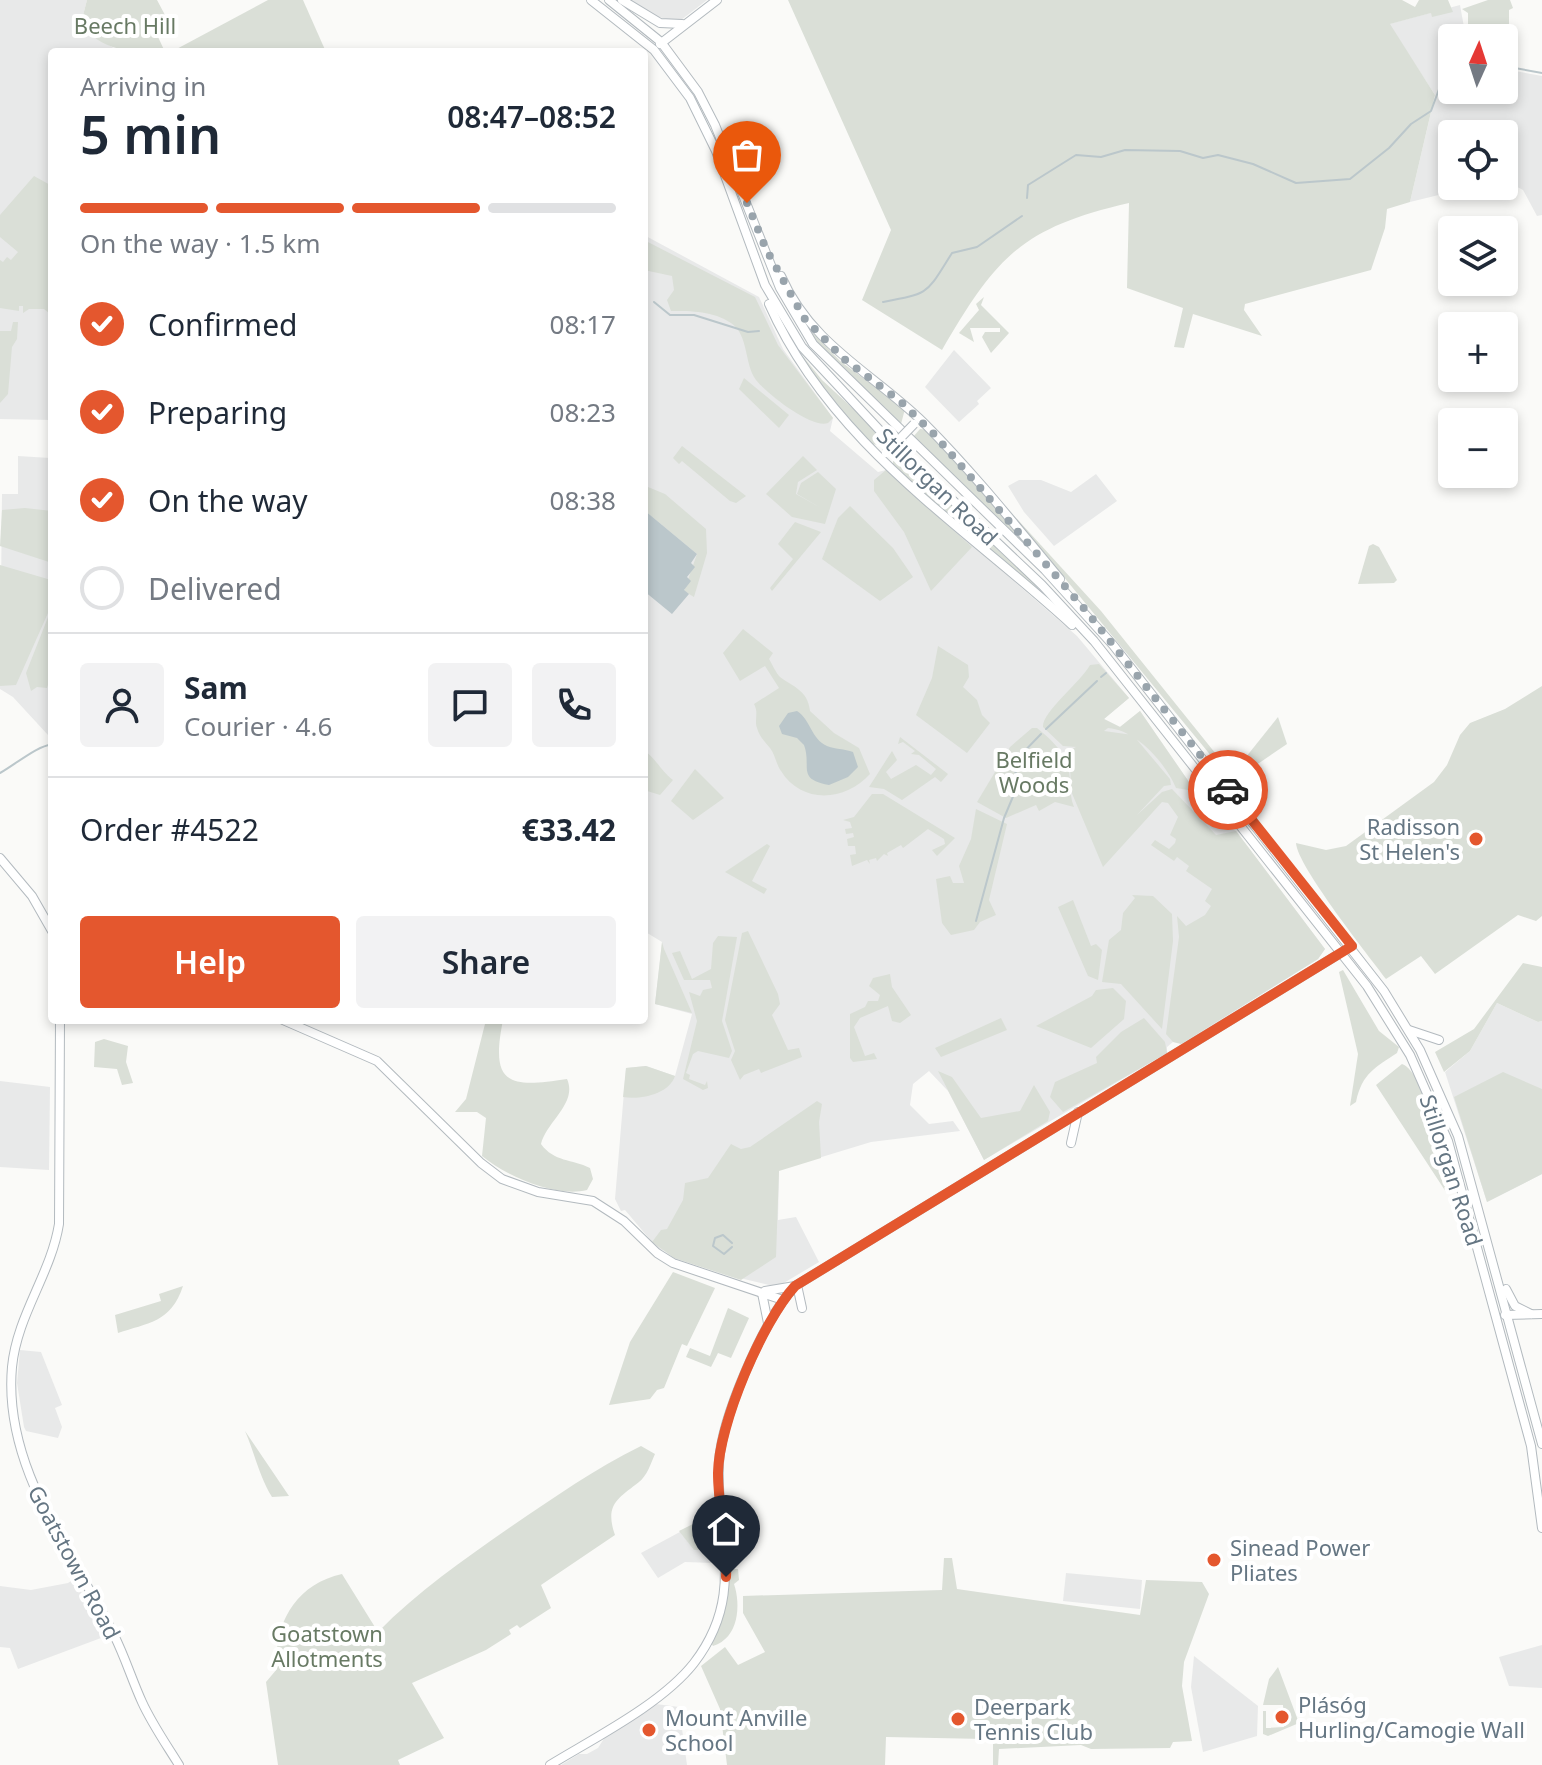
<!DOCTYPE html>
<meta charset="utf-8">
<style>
:root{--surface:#fff;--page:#f2f2f3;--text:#1f2937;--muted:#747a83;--line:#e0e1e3;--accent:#e4572e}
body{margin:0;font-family:"Noto Sans",sans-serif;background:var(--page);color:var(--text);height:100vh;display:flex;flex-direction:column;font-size:30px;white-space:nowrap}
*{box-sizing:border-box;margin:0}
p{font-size:26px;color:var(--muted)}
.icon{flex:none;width:44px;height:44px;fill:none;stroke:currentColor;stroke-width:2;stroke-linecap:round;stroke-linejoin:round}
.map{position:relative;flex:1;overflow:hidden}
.details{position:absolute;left:48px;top:48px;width:600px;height:976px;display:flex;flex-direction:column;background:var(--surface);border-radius:8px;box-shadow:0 4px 12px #0003}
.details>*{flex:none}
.needle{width:52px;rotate:3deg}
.tools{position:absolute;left:1438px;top:24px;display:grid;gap:16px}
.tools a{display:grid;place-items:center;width:80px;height:80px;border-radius:8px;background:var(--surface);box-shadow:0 4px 12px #0003;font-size:40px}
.pin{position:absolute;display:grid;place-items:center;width:68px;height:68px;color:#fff;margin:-82px -34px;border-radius:50% 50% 50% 0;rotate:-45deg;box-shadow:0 0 8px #0007}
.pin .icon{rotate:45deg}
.courier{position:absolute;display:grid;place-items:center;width:80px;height:80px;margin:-40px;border:6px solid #e4572e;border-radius:50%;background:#fff;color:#222;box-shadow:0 2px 10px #0007}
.headline em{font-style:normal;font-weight:600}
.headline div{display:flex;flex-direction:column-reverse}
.headline{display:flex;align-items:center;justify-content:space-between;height:136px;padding:0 32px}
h1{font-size:52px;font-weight:600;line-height:60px}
.bar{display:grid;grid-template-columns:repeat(4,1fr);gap:12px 8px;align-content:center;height:96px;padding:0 32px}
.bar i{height:10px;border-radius:6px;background:var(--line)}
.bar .on{background:var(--accent)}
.bar p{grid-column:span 4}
.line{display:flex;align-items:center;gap:20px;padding:0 32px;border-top:2px solid var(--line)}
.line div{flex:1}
.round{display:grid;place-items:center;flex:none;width:84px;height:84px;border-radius:8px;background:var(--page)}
ol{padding:0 32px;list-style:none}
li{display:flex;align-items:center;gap:24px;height:88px}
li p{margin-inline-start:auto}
li .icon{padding:8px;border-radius:50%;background:var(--accent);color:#fff;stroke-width:4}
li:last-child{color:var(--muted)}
li i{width:44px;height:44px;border:4px solid var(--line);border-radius:50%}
.action{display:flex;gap:16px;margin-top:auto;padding:16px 32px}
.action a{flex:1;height:92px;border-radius:8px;background:var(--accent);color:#fff;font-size:32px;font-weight:600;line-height:92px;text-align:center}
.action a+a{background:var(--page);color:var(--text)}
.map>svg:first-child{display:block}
.built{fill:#e8e9e9}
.green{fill:#dadfd7}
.water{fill:#bbc7cb}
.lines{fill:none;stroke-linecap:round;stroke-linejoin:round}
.stream{stroke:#bbc7cb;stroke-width:2}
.secondary-casing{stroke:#b3babf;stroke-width:10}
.secondary{stroke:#fff;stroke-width:8}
.secondary-bridge-casing{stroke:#b3babf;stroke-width:10;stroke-linecap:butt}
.secondary-bridge{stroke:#fff;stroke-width:8}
.done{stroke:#99a4ac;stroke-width:8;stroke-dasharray:0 14.4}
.route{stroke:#e4572e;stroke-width:10}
.poi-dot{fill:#e4572e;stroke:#fff;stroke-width:3}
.labels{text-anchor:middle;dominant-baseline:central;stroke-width:8;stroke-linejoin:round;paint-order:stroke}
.park-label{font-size:22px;fill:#687a64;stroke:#fff}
.street-label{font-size:22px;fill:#657683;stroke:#fff}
.poi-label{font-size:22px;fill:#657683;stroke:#fff;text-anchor:start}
</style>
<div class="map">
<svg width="1542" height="1765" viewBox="0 0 1542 1765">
<rect width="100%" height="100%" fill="#fafaf8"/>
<g class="built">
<polygon points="0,0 87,0 81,23 88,32 120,52 52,52 52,420 0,419"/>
<polygon points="630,0 707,0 681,20 674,21 655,16"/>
<polygon points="1460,5 1466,38 1452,38 1452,90 1504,90 1504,69 1542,76 1542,215 1537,216 1523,190 1504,180 1504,134 1452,134 1452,186 1459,186 1455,191 1410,202 1435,95 1389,24"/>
<polygon points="644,235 759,297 783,349 833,418 830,431 878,472 886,470 1077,636 1129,698 1104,719 1120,727 1140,711 1196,792 1222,823 1236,831 1325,949 1318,959 1184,1043 1173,1042 1167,1047 1167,1053 984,1160 948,1091 929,1071 913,1084 910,1105 929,1124 953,1121 960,1131 871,1142 779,1170 778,1220 796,1217 819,1262 777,1287 744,1279 714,1262 658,1249 625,1210 621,1211 615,1199 626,1068 646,1066 675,1076 692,1014 655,1004 662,942 644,931"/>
<polygon points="954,350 991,388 977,401 979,404 959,422 925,387"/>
<polygon points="18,456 50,458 52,477 52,747 48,744 48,735 13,697 0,689 2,494 18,494"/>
<polygon points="1096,474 1117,501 1054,546 1024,512 1008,486 1019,480 1041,480 1071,492"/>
<polygon points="1497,1003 1538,1022 1542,1021 1542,1174 1487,1202 1445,1072 1470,1051"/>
<polygon points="0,1081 50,1087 49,1170 0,1167"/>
<polygon points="20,1350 41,1352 62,1405 55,1408 62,1427 58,1438 26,1431 24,1427 17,1383"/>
<polygon points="715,1513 720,1568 713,1563 685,1562 658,1578 641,1553"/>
<polygon points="1066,1573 1142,1580 1140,1609 1063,1601"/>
<polygon points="77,1577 74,1581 109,1635 18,1669 10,1648 0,1647 0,1586 31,1590 68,1583"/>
<polygon points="1542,1645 1542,1688 1509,1686 1499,1657"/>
<polygon points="1194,1656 1258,1706 1257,1736 1203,1752 1191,1687"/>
<polygon points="656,1704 679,1707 687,1765 561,1765 579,1754 587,1754 598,1748 605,1737"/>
</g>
<g class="green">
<path d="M87 0H157L165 15 153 26 165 52C133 52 102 53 81 23Z"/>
<polygon points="268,0 303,0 326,52 171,52"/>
<path d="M788 0H1402L1415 7 1419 0H1448L1453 12 1432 17 1431 13 1390 24 1435 95 1410 202 1387 209 1385 228 1371 270 1245 304 1244 310 1262 336 1193 314 1184 348 1174 347 1183 308 1127 288 1129 203C1021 228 996 257 942 350L862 300 891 230Z"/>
<polygon points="1488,0 1510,0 1513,8 1509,10 1509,24 1479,24 1477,34 1496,38 1468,38 1468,13 1462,9"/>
<polygon points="34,176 52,186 52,310 49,313 44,309 29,309 23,313 23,306 19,306 19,311 0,308 0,260 3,262 7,257 11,260 18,252 0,237 0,215"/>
<path d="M644 240 755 297 778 345 833 418 828 423C812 429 767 394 756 380 744 364 749 335 731 323 713 311 692 311 671 311L667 300 674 290 672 276 644 270Z"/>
<polygon points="984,297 981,305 1009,333 991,353 982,337 985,332 1000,332 1000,328 970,328 974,342 959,333 979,310 976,304"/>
<polygon points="13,322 18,322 17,339 12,347 8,394 0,403 0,331 11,331"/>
<polygon points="807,327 840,361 905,409 901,424 823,350"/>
<polygon points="789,339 822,380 886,439 880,445 870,444 835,404"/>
<polygon points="744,378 789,415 779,428 739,389"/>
<polygon points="920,429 928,430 1045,565 913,437"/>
<polygon points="682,446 746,496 736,503 730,501 682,461 679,464 673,458"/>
<polygon points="899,451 1030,579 1047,598 893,468 893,456"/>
<polygon points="803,456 817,470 798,482 796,494 821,508 797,494 801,483 818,472 836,489 825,524 792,517 766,494"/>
<polygon points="886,470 972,547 931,591 904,532 874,491 874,480"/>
<polygon points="648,487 665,494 706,529 707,553 694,597 684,591 697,554 644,510 644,489"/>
<polygon points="850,506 893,548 913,577 880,601 822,559 838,518"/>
<polygon points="25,508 52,511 52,563 0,546 2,510"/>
<polygon points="1007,508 1101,611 1228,769 1226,771 1218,764 1222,774 1209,757 1217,763"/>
<polygon points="795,522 821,532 772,591 770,588 793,559 778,544"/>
<polygon points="1373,544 1379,547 1397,580 1394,583 1358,584 1369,546"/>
<polygon points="0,565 51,580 52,572 52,604 16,685 0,686"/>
<polygon points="52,607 52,672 47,688 37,687 31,691 26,673"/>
<path d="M743 629 773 653 769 659C772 664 776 673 780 677 793 687 808 690 810 711L834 733 859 748 870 774C846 801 802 805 781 771 776 764 775 754 770 748 765 742 759 736 757 728 754 720 759 713 754 704L779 688 765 666 740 681 723 653Z"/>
<polygon points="938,646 968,665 969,677 963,687 977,700 982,715 990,723 967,753 916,715 932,678"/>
<path d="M1099 664 1129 698 1104 719 1120 727 1140 711 1191 785 1188 790 1176 788C1165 762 1136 730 1108 728L1104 731 1133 735 1170 779 1171 785 1164 786 1137 815 1162 792 1172 789 1216 835 1236 831 1325 949 1318 959 1181 1044 1173 1042 1166 1034 1179 937 1177 916 1186 926 1205 915 1211 906 1205 901 1212 889 1186 871 1189 866 1177 857 1174 861 1151 845 1155 840 1169 849 1175 843 1176 839 1170 835 1178 817 1168 803 1162 802 1103 867 1071 791 1070 762 1065 752 1076 747 1063 746 1043 727C1042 712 1081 682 1090 665Z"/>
<path d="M1542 686V916L1536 921 1518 915 1435 974 1421 956 1386 979C1371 959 1297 866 1296 843L1326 850 1346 846 1434 782 1447 765 1460 735 1470 723 1505 709Z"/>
<polygon points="1278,717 1287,744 1243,774 1246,757"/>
<path d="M1032 728H1037C1048 737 1062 749 1067 763 1072 777 1068 792 1074 807L1055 802 1039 811 1036 805 1006 818 977 802 1010 747Z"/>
<polygon points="900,737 948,774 941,782 935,777 902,800 884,789 869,787 892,751 897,760 886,772 891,779 916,765 931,775 936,769 919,755 911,754 915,751 903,742 898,744"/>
<path d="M644 750C657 760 661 771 673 780L660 795 644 790Z"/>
<polygon points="695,769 724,798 693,820 671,801"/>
<polygon points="872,794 883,794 955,838 937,856 932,850 945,844 944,839 928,829 903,848 901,845 887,853 888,856 884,854 877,861 876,858 869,860 870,864 867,860 852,866 850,855 856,854 855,846 848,846 847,839 854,837 853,833 846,834 845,829 852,828 850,822 843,820 854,817"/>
<polygon points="976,809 1007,824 989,900 996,915 980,922 974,930 951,935 942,923 936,879 950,876 953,883 964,883 959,866 971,839"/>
<polygon points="767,844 770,846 752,881 767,889 764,894 725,872"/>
<polygon points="1132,895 1153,896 1172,914 1173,941 1162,1029 1121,984 1102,982 1109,940 1121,930 1123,913 1135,898"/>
<polygon points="1073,900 1091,946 1096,944 1102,950 1098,980 1088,976 1058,907"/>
<polygon points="748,931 778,994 780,1004 772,1015 788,1050 799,1048 802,1057 761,1073 759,1069 744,1075 740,1080 731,1060 735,1051 725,1020 742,933"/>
<polygon points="718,936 737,937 722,1021 732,1051 729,1058 698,1051 693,1054 686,1073 690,1075 689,1079 705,1085 707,1081 708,1088 703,1090 683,1079 697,1021 689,992 700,996 703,990 712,988 710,980 684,980 672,953 680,951 692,979 711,969 713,943"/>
<polygon points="662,942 664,949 692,1013 655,1004"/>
<polygon points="1523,963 1542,967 1542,1021 1538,1022 1497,1003 1470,1051 1444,1072 1435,1052 1474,1029"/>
<path d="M1343 970 1379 1031 1399 1047 1397 1053C1376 1067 1362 1073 1356 1102L1350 1106 1358 1054 1339 972Z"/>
<polygon points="890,974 892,987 911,1015 900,1023 892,1021 888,1006 860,1018 854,1027 865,1056 874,1053 877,1059 853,1062 850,1058 850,1014 865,1007 868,1001 878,1001 880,995 869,986 873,978"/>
<polygon points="1113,988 1126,1001 1124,1019 1091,1048 1036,1026 1092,996 1096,990"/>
<polygon points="1001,1018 1007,1030 941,1057 935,1048"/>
<polygon points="1144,1018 1165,1042 1167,1053 1063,1112 1050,1097 1055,1082 1097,1063 1096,1057 1121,1032"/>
<path d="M486 1020H503C490 1085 508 1088 567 1079 578 1103 546 1122 541 1144 554 1162 572 1159 590 1168L593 1179 587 1190C556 1198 506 1176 482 1156L486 1118 477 1112H455L466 1099Z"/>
<polygon points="104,1039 128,1046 126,1062 133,1083 122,1085 117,1069 94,1067 95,1042"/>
<path d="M1402 1064C1426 1073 1445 1165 1453 1191L1446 1192 1376 1085Z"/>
<path d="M646 1066 675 1076C669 1094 641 1100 623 1097L626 1068Z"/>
<polygon points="938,1071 952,1077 981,1118 1020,1111 1034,1085 1050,1112 1048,1121 984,1160"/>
<polygon points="1503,1072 1542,1089 1542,1174 1487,1202 1454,1097"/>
<polygon points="817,1101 822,1104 819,1122 821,1158 779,1171 776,1257 741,1280 674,1258 652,1242 661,1230 667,1229 683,1200 685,1183 708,1178 731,1144 741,1149 750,1147"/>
<polygon points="673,1272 715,1288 687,1346 682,1344 664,1388 657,1390 650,1399 609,1405 630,1342"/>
<path d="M183 1286C171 1323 147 1323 118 1333L115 1315 161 1301 159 1294Z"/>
<polygon points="728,1308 749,1318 731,1358 718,1353 711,1367 686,1357 690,1348 710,1356"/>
<path d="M245 1431 289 1496 272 1497C259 1476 255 1454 245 1431Z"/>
<path d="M641 1446 655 1454C651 1463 647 1476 639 1482 619 1498 604 1504 615 1535L541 1585 551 1608 520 1628 517 1625 509 1630 511 1634 486 1650 412 1683 444 1738 398 1760 400 1765H278L266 1682 277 1669C273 1624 296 1584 342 1574L378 1632C417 1592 463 1560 509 1528 552 1499 594 1469 641 1446Z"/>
<polygon points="715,1513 719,1550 694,1550 679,1531"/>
<polygon points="944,1558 952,1558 957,1589 1140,1615 1146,1580 1202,1582 1209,1594 1184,1662 1182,1686 1192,1741 1173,1742 1170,1748 1091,1749 1081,1745 999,1749 998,1765 993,1765 993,1744 985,1739 886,1737 885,1765 727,1765 720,1709 701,1666 725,1647 738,1665 765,1652 743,1613 743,1596 942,1590"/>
<path d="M730 1569H738L739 1580 734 1584C741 1605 739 1638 713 1646L711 1643 726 1600Z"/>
<polygon points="1278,1667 1299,1723 1268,1736 1263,1734 1263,1711 1266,1711 1266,1728 1284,1727 1283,1705 1263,1705 1269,1679"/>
</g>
<g class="water">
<polygon points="644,510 697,554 691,563 695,567 687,577 691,581 684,590 689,594 672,614 644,591"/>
<path d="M797 711C811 720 811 739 827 746 834 749 845 749 853 752L858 767 848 777 829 785C796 779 812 767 804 745L797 738 782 734 779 726 788 713Z"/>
</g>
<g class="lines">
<g class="stream">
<polyline points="1504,66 1542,73"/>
<polyline points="1027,198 1028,185 1076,155 1101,157 1125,150 1180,151 1203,158 1218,155 1253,164 1296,183 1350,179 1389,148 1411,124 1431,111 1442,81"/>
<polyline points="654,302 670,315 694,315 748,332 759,331"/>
<path d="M883 302C931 293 926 294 952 253L977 247 1022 216"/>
<polyline points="1101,677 1106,673"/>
<polyline points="1046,729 1097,681"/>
<path d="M0 773C13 766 41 743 52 745"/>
<polyline points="1019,778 1011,765 1041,734"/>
<polyline points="976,921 1004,818 1017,787"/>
<polyline points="732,1243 723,1235 715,1238 713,1246 724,1254 732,1247"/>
</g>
<g class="secondary-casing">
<g id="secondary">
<polyline points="591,0 654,50 690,98 716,151 765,285 802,347 885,436 1042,585 1094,641 1367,986 1410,1055 1448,1141 1531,1446 1542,1528"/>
<polyline points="609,0 661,42 698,92 715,125 780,288 813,344 1045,570 1113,645 1384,991 1420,1050 1458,1136 1542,1444"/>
<polyline points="622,0 660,23 682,24"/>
<polyline points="660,44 717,0"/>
<path d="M781 276C811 345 873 373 924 423 972 471 1016 526 1060 579"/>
<path d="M769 304C831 444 963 525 1072 625"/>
<polyline points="0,858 32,896 52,931"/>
<path d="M60 1020 59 1224C51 1274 17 1315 12 1367 3 1468 72 1551 114 1635 125 1657 132 1680 142 1702 152 1724 166 1744 179 1765"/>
<polyline points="283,1020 377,1061 481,1163 502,1179 538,1192 593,1201 624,1221 657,1253 673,1263 783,1300"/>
<polyline points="1409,1030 1439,1040"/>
<polyline points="1071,1143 1078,1112"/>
<polyline points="797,1285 802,1308"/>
<polyline points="1506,1289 1515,1306 1531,1314"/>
<polyline points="765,1291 795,1286"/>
<polyline points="762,1293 768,1323"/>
<polyline points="1505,1315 1542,1314"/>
<path d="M550 1765C594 1738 662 1704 694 1663 747 1594 715 1538 719 1463 721 1418 764 1319 795 1286L1352 946"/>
</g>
</g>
<use href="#secondary" class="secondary"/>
<g class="secondary-bridge-casing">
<polyline id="secondary-bridge" points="886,453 914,424"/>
</g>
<use href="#secondary-bridge" class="secondary-bridge"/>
</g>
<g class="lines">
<polyline class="done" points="747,203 766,249 804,318 844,359 900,401 933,433 1087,612 1228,790"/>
<path class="route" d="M726 1577C728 1542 718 1508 718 1473 719 1424 762 1322 795 1286L1352 946 1228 790"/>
</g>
<g class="poi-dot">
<circle cx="1476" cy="839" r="8"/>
<circle cx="1214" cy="1560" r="8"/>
<circle cx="1282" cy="1717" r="8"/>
<circle cx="958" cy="1719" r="8"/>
<circle cx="649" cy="1730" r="8"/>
</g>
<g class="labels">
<g class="park-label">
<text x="125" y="25">Beech Hill</text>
<text x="1034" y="759">Belfield<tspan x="1034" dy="25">Woods</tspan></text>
<text x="327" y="1633">Goatstown<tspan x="327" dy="25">Allotments</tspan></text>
</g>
<g class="street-label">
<text transform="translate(938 486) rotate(44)">Stillorgan Road</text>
<text transform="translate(1452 1170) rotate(72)">Stillorgan Road</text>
<text transform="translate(75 1562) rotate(62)">Goatstown Road</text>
</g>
<g class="poi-label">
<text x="1460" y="826" text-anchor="end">Radisson<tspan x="1460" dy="25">St Helen's</tspan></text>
<text x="1230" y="1547">Sinead Power<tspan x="1230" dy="25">Pliates</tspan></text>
<text x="1298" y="1704">Plásóg<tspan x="1298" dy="25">Hurling/Camogie Wall</tspan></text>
<text x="974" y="1706">Deerpark<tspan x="974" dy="25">Tennis Club</tspan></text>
<text x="665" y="1717">Mount Anville<tspan x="665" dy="25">School</tspan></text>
</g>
</g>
</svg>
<div class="tools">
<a><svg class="needle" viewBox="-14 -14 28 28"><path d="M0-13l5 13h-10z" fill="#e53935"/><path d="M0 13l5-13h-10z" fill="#747a83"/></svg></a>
<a><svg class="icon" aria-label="locate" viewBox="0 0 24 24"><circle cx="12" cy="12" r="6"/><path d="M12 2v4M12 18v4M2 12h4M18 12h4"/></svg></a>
<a><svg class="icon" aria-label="layers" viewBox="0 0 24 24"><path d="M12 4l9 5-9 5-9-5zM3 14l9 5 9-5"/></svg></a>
<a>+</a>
<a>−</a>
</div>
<div class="pin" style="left:747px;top:203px;background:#ea580c"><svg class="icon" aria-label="bag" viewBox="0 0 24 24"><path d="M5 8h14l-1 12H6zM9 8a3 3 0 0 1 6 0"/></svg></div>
<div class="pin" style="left:726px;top:1577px;background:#1f2937"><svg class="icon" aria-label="home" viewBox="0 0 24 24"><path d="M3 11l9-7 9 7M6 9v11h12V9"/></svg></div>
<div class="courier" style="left:1228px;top:790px"><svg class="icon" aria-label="car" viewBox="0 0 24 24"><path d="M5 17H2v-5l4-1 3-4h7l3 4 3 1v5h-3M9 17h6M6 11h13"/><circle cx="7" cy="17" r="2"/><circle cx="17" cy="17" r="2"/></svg></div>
<section class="details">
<div class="headline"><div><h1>5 min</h1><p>Arriving in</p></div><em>08:47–08:52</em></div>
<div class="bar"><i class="on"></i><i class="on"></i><i class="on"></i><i></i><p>On the way · 1.5 km</p></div>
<ol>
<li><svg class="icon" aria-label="check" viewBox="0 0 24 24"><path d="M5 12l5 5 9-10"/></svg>Confirmed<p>08:17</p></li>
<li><svg class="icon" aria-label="check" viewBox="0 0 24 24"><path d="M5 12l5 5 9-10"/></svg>Preparing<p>08:23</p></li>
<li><svg class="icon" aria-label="check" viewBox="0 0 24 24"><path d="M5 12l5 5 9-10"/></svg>On the way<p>08:38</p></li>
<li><i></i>Delivered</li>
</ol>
<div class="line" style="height:144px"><a class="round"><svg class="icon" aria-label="person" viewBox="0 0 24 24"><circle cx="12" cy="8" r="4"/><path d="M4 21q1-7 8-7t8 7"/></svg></a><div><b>Sam</b><p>Courier · 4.6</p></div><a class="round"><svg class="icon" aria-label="chat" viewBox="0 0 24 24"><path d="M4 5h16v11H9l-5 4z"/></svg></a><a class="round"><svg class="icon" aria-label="phone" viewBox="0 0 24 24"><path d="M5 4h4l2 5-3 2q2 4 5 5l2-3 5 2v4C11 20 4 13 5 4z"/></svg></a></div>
<div class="line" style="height:104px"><div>Order #4522</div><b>€33.42</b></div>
<div class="action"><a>Help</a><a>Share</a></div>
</section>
</div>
